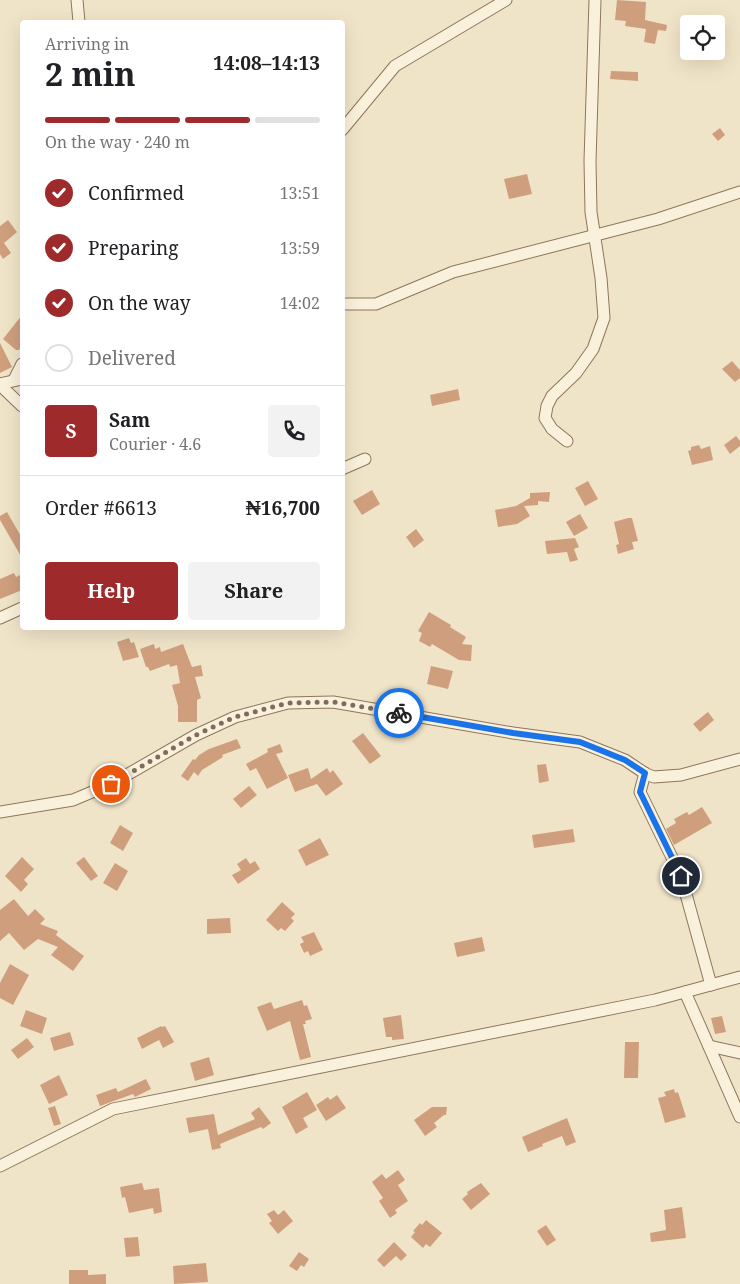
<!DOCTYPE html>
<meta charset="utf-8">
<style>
:root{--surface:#fff;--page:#f2f2f2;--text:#202124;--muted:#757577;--line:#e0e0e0;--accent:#9e2a2b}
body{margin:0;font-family:"Noto Serif",serif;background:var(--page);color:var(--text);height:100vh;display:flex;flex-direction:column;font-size:19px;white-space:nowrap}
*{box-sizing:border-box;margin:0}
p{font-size:16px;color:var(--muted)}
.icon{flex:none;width:28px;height:28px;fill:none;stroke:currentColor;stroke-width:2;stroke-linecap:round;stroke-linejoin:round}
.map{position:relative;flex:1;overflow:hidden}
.details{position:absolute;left:20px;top:20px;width:325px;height:610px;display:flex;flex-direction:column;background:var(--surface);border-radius:5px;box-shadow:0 5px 20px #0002}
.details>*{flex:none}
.controls{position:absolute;left:680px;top:15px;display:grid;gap:10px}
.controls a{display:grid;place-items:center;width:45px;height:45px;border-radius:5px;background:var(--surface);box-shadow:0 5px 20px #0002;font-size:25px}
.pin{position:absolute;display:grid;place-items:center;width:42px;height:42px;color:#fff;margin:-21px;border:2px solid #fff;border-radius:50%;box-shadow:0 1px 5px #0007}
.courier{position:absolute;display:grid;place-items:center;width:50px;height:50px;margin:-25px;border:4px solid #1a73e8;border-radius:50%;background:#fff;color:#222;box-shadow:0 1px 6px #0007}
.summary em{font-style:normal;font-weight:700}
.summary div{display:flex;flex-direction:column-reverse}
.summary{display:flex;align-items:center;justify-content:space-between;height:85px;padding:0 25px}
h1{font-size:32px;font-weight:700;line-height:38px}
.bar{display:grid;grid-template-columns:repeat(4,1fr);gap:8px 5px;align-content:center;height:60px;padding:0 25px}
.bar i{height:6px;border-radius:4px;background:var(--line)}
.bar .selected{background:var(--accent)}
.bar p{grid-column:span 4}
.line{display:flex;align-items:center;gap:12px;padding:0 25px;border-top:1px solid var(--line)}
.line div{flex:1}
.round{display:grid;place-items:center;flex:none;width:52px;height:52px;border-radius:5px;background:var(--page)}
ol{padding:0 25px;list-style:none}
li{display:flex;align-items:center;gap:15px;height:55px}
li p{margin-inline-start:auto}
li .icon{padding:5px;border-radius:50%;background:var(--accent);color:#fff;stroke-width:4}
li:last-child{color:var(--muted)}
li i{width:28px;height:28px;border:2px solid var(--line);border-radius:50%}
.action{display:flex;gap:10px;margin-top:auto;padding:10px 25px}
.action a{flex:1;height:58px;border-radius:5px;background:var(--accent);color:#fff;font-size:20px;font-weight:700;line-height:58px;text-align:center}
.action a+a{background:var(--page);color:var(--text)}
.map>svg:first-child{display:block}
.building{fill:#cf9f7d}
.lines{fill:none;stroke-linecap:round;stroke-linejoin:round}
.minor-casing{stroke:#8d765c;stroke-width:13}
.minor{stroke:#faf1dc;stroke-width:11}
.done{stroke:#7c6e5b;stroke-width:5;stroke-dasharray:0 9}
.route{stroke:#1a73e8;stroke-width:6}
</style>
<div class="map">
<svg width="740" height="1284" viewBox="0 0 740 1284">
<rect width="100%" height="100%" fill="#f0e4c8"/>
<g class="building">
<polygon points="617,0 646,2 645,20 667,25 666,31 658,30 655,44 644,42 646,29 625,26 626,21 615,20"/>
<polygon points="611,71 638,72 638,81 610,79"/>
<polygon points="720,128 725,135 718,141 712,134"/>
<polygon points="527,174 532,194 509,199 504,179"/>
<polygon points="8,220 17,232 4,243 11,253 3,259 0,254 0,226"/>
<polygon points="22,315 22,346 19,350 16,350 3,339"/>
<polygon points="0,343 12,367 0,373"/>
<polygon points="732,361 740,370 740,378 735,382 722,369"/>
<polygon points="458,389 460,400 432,406 430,395"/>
<polygon points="736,436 740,441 740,446 730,454 724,445"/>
<polygon points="699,445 701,449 710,446 713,460 692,465 688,451 691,450 691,447"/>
<polygon points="588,481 598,499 585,506 575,488"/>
<polygon points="372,490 380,504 362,515 353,501"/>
<polygon points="550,492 549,502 538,501 538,505 524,506 530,516 517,524 498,527 495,510 516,506 530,498 530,493"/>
<polygon points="7,512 22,538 22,558 0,520 0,516"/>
<polygon points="580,514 588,528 574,536 566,522"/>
<polygon points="628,518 632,518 638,541 632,542 634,549 618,554 616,545 619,544 614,522"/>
<polygon points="416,529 424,540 414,548 406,537"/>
<polygon points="575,538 579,547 574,549 578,560 570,562 567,552 547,554 545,541"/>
<polygon points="14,573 16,577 22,574 22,590 0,599 0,579"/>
<polygon points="429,612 451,625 450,627 466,637 462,644 472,645 471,661 459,660 432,644 430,647 419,641 422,633 418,631"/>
<polygon points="129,638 131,643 134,642 139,657 123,661 117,642"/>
<polygon points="154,644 155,649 160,647 161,652 183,644 192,667 201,665 203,676 195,677 201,698 197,700 197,722 178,722 178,706 172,685 180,683 177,665 170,667 169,664 150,671 148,667 146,667 140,649"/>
<polygon points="431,666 453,671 448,689 427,684"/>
<polygon points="708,712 714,720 700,732 693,724"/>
<polygon points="363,733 381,756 370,764 352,741"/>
<polygon points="237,739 241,748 222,755 223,757 202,770 198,776 194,772 188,781 181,776 193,759 195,760 199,755 209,749"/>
<polygon points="280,744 283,752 276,754 288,778 267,789 256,768 250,771 246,764 268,752 267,749"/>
<polygon points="546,764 549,781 539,783 537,765"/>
<polygon points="308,768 311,779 327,768 330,773 333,770 343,784 326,796 317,784 295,792 288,775"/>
<polygon points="249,786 257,795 241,808 233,799"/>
<polygon points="702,807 712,823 674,845 666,829 676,823 674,819 687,812 689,815"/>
<polygon points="120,825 133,833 123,851 110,843"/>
<polygon points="573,829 575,842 534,848 532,835"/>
<polygon points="320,838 329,855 306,866 298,850"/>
<polygon points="22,857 34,869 24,880 28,884 21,892 5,876"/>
<polygon points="84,857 98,876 91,881 76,863"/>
<polygon points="246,858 250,864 255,861 260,869 238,884 232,875 241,870 237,864"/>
<polygon points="115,863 128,871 117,891 103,883"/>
<polygon points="14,899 28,916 35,909 45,919 40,924 58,931 56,935 84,956 73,971 51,955 58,947 38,939 24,950 9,933 0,941 0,910"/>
<polygon points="282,902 295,914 291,918 294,921 285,931 281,928 278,931 266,920"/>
<polygon points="230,918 231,933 207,934 207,919"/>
<polygon points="314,932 323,950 310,956 308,951 304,953 300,944 304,942 301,937"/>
<polygon points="482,937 485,951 457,957 454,943"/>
<polygon points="10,964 29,975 13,1005 0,998 0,983"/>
<polygon points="302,1000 304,1006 307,1005 312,1019 305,1021 306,1024 303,1024 311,1057 300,1060 290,1021 267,1031 257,1007 271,1002 274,1009"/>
<polygon points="26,1010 47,1018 42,1034 20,1026"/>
<polygon points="401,1015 404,1039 392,1040 392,1037 386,1037 383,1018"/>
<polygon points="722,1016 726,1032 715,1034 711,1018"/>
<polygon points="161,1026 162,1027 165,1026 174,1042 163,1048 159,1040 142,1049 137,1038"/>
<polygon points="70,1032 74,1045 54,1051 50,1038"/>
<polygon points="27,1038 34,1047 18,1059 11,1050"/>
<polygon points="625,1042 639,1042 638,1078 624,1078"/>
<polygon points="209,1057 214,1075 195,1081 190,1063"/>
<polygon points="59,1075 68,1095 49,1104 40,1085"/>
<polygon points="146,1079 151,1089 135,1097 133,1094 100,1106 96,1095 116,1088 118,1092"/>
<polygon points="674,1089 675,1093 678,1092 686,1117 665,1123 658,1098 666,1096 664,1092"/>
<polygon points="307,1092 317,1110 303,1118 308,1127 296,1134 282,1107"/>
<polygon points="337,1095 346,1108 326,1121 316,1105 328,1097 330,1100"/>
<polygon points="55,1106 61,1124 54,1126 48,1108"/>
<polygon points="259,1107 271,1123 263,1129 261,1127 220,1144 221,1148 212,1150 208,1129 189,1133 186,1118 214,1114 218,1135 255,1119 251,1113"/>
<polygon points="432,1107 447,1107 446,1115 444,1115 434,1123 437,1127 425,1136 414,1120"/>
<polygon points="567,1118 576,1142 566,1146 562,1136 542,1144 543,1146 528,1152 522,1137"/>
<polygon points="398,1170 405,1180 398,1185 408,1201 395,1210 397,1213 390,1218 379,1201 383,1198 372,1182 382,1174 386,1179"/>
<polygon points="142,1183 144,1190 159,1188 162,1212 154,1214 153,1208 129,1213 125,1197 122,1198 120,1187"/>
<polygon points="481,1183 490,1194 471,1210 462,1199 468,1194 467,1192"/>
<polygon points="682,1207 686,1238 651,1242 650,1233 666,1230 664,1210"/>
<polygon points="274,1210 278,1215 284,1210 293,1221 278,1234 269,1223 272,1221 267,1214"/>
<polygon points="426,1220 442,1233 430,1247 426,1244 423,1248 411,1237 415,1232 413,1231 420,1223 422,1225"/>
<polygon points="546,1225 556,1240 547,1246 537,1231"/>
<polygon points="138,1237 140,1256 126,1257 124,1238"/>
<polygon points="394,1242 407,1255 401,1261 396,1256 384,1267 377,1260"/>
<polygon points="299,1252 309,1259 304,1267 301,1265 297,1271 289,1266"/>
<polygon points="206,1263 208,1282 174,1284 173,1266"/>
<polygon points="69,1270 88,1270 88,1275 106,1274 106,1284 69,1284"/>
</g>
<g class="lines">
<g class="minor-casing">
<g id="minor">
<polyline points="77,0 79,22"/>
<polyline points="342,130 395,66 506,0"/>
<polyline points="342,304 376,304 453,272 658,219 740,192"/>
<polyline points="14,380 22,364"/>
<polyline points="0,384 22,379"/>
<polyline points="0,385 22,406"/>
<polyline points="567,441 552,429 545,418 547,406 552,396 576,373 593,349 604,318 601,278 591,212 590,161 595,0"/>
<polyline points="342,469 365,459"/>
<polyline points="0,618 22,608"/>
<polyline points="645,773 640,792 681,876 711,985"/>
<polyline points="0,812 73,800 111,784 196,735 235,717 288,703 333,702 513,733 580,742 625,760 646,774 654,777 681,775 740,759"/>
<polyline points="685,992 740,1117"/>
<polyline points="709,1046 740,1053"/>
<polyline points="0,1166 113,1109 655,1000 740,977"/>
</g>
</g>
<use href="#minor" class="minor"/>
</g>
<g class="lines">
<polyline class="done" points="111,784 196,735 235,717 288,703 333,702 399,713"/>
<polyline class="route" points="399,713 513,733 580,742 625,760 645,773 640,792 681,876"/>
</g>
</svg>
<div class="controls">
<a><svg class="icon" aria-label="locate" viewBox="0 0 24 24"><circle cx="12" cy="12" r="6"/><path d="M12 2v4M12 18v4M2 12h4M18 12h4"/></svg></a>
</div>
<div class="pin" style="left:111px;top:784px;background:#ea580c"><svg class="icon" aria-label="bag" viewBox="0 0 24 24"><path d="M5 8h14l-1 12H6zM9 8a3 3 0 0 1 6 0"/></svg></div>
<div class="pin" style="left:681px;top:876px;background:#1f2937"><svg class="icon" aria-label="home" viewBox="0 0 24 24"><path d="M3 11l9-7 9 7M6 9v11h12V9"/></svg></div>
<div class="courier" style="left:399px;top:713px"><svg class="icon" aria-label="bike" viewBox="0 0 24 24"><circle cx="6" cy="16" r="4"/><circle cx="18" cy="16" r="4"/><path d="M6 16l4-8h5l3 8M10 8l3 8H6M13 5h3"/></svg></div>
<section class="details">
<div class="summary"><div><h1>2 min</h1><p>Arriving in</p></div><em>14:08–14:13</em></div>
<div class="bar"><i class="selected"></i><i class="selected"></i><i class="selected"></i><i></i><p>On the way · 240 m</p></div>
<ol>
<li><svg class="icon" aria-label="check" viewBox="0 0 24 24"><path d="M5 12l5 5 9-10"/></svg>Confirmed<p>13:51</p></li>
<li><svg class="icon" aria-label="check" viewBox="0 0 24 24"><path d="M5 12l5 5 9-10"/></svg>Preparing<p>13:59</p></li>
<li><svg class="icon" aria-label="check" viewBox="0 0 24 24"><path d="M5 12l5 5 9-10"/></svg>On the way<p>14:02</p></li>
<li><i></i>Delivered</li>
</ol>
<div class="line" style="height:90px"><b class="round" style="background:var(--accent);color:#fff">S</b><div><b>Sam</b><p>Courier · 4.6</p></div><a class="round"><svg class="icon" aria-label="phone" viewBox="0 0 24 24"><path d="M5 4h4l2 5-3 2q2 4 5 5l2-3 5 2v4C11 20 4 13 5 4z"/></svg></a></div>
<div class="line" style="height:65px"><div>Order #6613</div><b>₦16,700</b></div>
<div class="action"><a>Help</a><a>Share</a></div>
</section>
</div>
